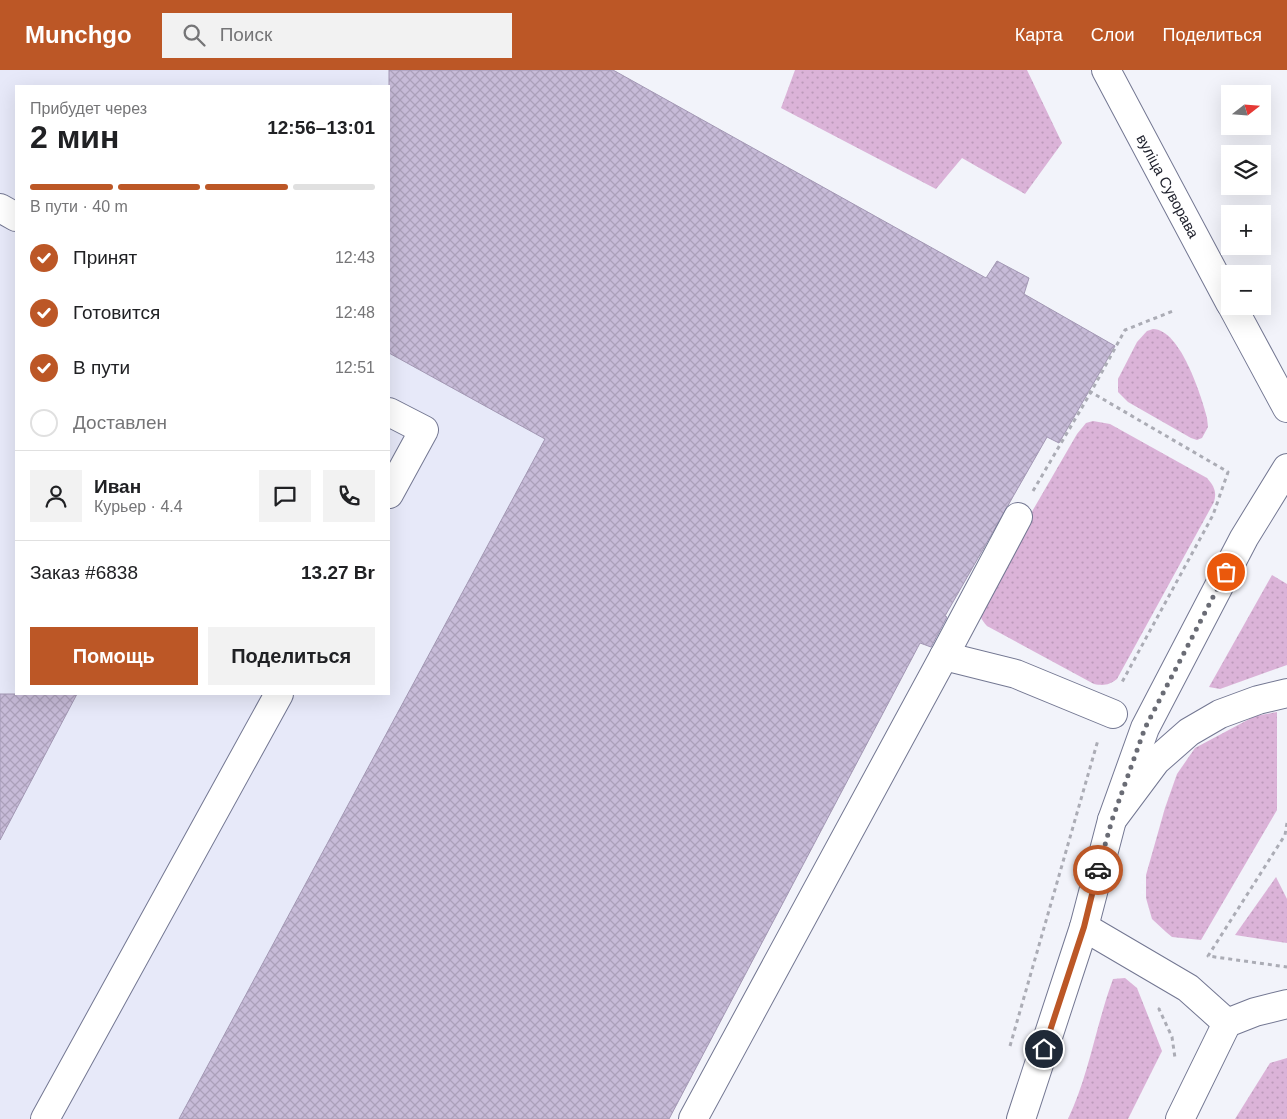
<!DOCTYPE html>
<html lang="ru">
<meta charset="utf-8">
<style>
:root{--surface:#fff;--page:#f2f2f2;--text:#202124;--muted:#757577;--line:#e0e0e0;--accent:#bc5726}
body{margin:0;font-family:Arial,sans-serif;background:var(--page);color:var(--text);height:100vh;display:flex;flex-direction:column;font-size:19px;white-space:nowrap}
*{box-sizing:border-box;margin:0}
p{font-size:16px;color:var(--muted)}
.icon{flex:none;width:28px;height:28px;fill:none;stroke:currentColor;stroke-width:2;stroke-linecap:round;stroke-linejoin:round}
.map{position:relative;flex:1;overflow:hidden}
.details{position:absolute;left:15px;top:15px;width:375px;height:610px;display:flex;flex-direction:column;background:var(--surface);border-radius:0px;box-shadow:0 5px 20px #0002}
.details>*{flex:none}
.needle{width:32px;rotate:73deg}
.fabs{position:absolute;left:1221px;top:15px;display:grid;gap:10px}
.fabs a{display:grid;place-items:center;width:50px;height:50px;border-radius:0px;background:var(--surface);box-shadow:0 5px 20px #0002;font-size:25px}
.pin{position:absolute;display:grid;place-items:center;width:42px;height:42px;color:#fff;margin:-21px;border:2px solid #fff;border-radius:50%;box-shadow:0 1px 5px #0007}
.courier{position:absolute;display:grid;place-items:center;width:50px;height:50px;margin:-25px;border:4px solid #bc5726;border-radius:50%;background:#fff;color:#222;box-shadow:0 1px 6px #0007}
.overview em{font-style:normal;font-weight:600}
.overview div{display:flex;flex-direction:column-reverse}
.overview{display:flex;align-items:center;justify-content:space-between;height:85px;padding:0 15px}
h1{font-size:32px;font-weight:600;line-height:38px}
.bar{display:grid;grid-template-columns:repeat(4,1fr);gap:8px 5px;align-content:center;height:60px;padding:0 15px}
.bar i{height:6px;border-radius:4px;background:var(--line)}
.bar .active{background:var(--accent)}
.bar p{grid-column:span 4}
.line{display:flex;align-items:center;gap:12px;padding:0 15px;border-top:1px solid var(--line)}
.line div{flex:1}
.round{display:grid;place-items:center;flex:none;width:52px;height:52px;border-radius:0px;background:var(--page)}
ol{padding:0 15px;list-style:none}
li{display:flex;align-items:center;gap:15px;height:55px}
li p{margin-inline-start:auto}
li .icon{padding:5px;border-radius:50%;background:var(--accent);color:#fff;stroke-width:4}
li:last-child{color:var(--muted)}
li i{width:28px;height:28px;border:2px solid var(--line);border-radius:50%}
.button{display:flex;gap:10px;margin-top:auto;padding:10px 15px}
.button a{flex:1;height:58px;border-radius:0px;background:var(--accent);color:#fff;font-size:20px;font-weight:600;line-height:58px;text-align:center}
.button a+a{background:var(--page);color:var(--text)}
header{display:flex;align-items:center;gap:30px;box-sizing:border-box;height:70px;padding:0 25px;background:var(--accent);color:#fff}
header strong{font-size:24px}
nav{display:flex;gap:28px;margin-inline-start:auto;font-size:18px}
.search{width:350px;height:45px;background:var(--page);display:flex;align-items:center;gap:12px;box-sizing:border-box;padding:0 18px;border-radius:0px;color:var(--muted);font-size:19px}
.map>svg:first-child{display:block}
.built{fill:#e7e9f9;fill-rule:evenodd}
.grass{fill:url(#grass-dots)}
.building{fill:url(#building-cross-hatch);stroke:#a297b3}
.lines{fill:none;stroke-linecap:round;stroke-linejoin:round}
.minor-casing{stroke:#737792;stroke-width:30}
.major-casing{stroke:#737792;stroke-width:30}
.path{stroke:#abacb5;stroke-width:3;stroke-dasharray:4 4;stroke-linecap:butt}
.minor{stroke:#fff;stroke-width:28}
.major{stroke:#fff;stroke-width:28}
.done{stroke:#6a6c75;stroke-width:5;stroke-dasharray:0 9}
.route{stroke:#bc5726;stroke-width:6}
.labels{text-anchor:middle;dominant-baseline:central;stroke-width:5;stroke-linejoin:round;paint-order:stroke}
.street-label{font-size:15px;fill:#21232e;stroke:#fff}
</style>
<header>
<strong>Munchgo</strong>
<div class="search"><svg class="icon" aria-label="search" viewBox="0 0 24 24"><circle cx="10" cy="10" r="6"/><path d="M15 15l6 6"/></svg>Поиск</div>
<nav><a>Карта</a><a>Слои</a><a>Поделиться</a></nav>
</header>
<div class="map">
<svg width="1287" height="1049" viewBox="0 0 1287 1049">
<defs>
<pattern id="grass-dots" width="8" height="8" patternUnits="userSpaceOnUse" patternTransform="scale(1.25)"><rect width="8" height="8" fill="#dbb3d8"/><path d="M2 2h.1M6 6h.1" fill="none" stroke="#bc9aba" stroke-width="1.8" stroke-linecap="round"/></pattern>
<pattern id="building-cross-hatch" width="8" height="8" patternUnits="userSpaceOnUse" patternTransform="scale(1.25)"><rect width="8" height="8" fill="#c7bbd8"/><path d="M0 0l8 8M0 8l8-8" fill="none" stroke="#aba0ba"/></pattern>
</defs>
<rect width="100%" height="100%" fill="#f2f3fa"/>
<path class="built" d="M0 0H613L986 208 997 191 1029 208 1024 224 1115 276 1059 373 1047 367 945 546 954 551 940 581 920 573 669 1049H0ZM16 16H389V624H16Z"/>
<g class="grass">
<polygon points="795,0 1027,0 1062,73 1025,124 962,88 936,119 781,38"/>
<path d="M1153 259C1180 259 1201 325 1207 348L1208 357 1202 368 1197 370 1191 368 1128 332 1118 322V309L1137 272 1147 261Z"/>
<path d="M1093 351 1110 354 1207 408C1214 416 1217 422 1214 432L1117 609C1109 615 1104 616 1094 614L987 556C980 548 978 543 979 533L1077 364 1086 353Z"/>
<polygon points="1272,505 1287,514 1287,595 1220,619 1209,617"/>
<polygon points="1277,642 1277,740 1201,870 1172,867 1166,862 1152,849 1146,828 1146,805 1165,738 1177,704 1195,678 1255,646"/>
<polygon points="1276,807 1287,829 1287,873 1235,865"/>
<path d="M1125 908 1137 918 1162 981 1128 1049H1068C1089 1005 1096 955 1113 909Z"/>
<polygon points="1287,988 1287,1049 1235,1049 1270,993"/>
</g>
<g class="building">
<polygon points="389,0 613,0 986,208 997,191 1029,208 1024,224 1115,276 1059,373 1047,367 945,546 947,547 931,577 920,573 669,1049 179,1049 545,369 389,283"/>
<polygon points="0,624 77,624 0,770"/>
</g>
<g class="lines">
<g class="minor-casing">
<g id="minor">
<polyline points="0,138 16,147"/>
<polyline points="389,342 424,360 389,424"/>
<polyline points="944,586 1018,447"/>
<polyline points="1084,857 1188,918 1227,953"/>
<polyline points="45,1049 279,624"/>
<polyline points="693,1049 944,586 1016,604 1113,644"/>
<polyline points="1021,1049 1084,857 1112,750 1145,658 1244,468 1287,398"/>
<polyline points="1180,1049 1227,953 1255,942 1287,934"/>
</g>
</g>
<g class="major-casing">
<g id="major">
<polyline points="1106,0 1230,233"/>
<polyline points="1232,236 1287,338"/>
<polyline points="1112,750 1156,691 1189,662 1220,644 1258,630 1287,623"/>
</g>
</g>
<g class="path">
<polyline points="1089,321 1228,402 1213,445 1121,614"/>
<polyline points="1033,421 1091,322 1125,260 1173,241"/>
<polyline points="1287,753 1285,765 1208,886 1287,897"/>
<polyline points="1160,938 1159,939 1172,967 1175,988"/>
<polyline points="1010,976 1098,670"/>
</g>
<use href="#minor" class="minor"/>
<use href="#major" class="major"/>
</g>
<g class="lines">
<polyline class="done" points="1098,800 1112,750 1145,658 1226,502"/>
<polyline class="route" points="1044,979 1084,857 1098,800"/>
</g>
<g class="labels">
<g class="street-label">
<text transform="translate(1168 116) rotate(62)">вуліца Суворава</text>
</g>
</g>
</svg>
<div class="fabs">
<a><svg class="needle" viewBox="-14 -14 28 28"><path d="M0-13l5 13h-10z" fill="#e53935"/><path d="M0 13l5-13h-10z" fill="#757577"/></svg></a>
<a><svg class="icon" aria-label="layers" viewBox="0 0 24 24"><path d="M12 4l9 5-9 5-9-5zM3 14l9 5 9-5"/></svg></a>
<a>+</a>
<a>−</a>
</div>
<div class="pin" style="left:1226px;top:502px;background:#ea580c"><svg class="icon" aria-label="bag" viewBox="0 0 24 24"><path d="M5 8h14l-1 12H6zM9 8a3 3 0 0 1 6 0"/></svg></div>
<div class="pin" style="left:1044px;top:979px;background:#1f2937"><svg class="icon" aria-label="home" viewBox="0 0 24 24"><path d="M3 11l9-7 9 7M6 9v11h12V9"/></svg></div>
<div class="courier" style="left:1098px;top:800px"><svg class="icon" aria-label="car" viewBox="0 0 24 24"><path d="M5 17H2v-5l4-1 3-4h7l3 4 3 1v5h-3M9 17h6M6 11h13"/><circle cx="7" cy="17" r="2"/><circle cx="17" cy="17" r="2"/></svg></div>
<section class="details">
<div class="overview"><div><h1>2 мин</h1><p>Прибудет через</p></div><em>12:56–13:01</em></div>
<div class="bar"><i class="active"></i><i class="active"></i><i class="active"></i><i></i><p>В пути · 40 m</p></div>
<ol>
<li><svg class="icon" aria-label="check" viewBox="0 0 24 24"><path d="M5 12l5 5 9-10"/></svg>Принят<p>12:43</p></li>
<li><svg class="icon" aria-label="check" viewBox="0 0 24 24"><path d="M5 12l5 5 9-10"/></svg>Готовится<p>12:48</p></li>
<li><svg class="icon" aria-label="check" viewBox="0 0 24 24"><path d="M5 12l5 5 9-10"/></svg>В пути<p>12:51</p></li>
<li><i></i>Доставлен</li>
</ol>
<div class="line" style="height:90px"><a class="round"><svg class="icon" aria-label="person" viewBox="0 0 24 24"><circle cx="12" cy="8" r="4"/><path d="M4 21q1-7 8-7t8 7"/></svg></a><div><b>Иван</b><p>Курьер · 4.4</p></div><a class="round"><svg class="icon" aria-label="chat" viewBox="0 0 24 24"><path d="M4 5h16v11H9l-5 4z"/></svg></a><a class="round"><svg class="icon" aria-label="phone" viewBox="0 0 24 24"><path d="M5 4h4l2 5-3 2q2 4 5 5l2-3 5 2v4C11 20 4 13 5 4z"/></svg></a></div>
<div class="line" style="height:65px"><div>Заказ #6838</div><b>13.27 Br</b></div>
<div class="button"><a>Помощь</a><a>Поделиться</a></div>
</section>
</div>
